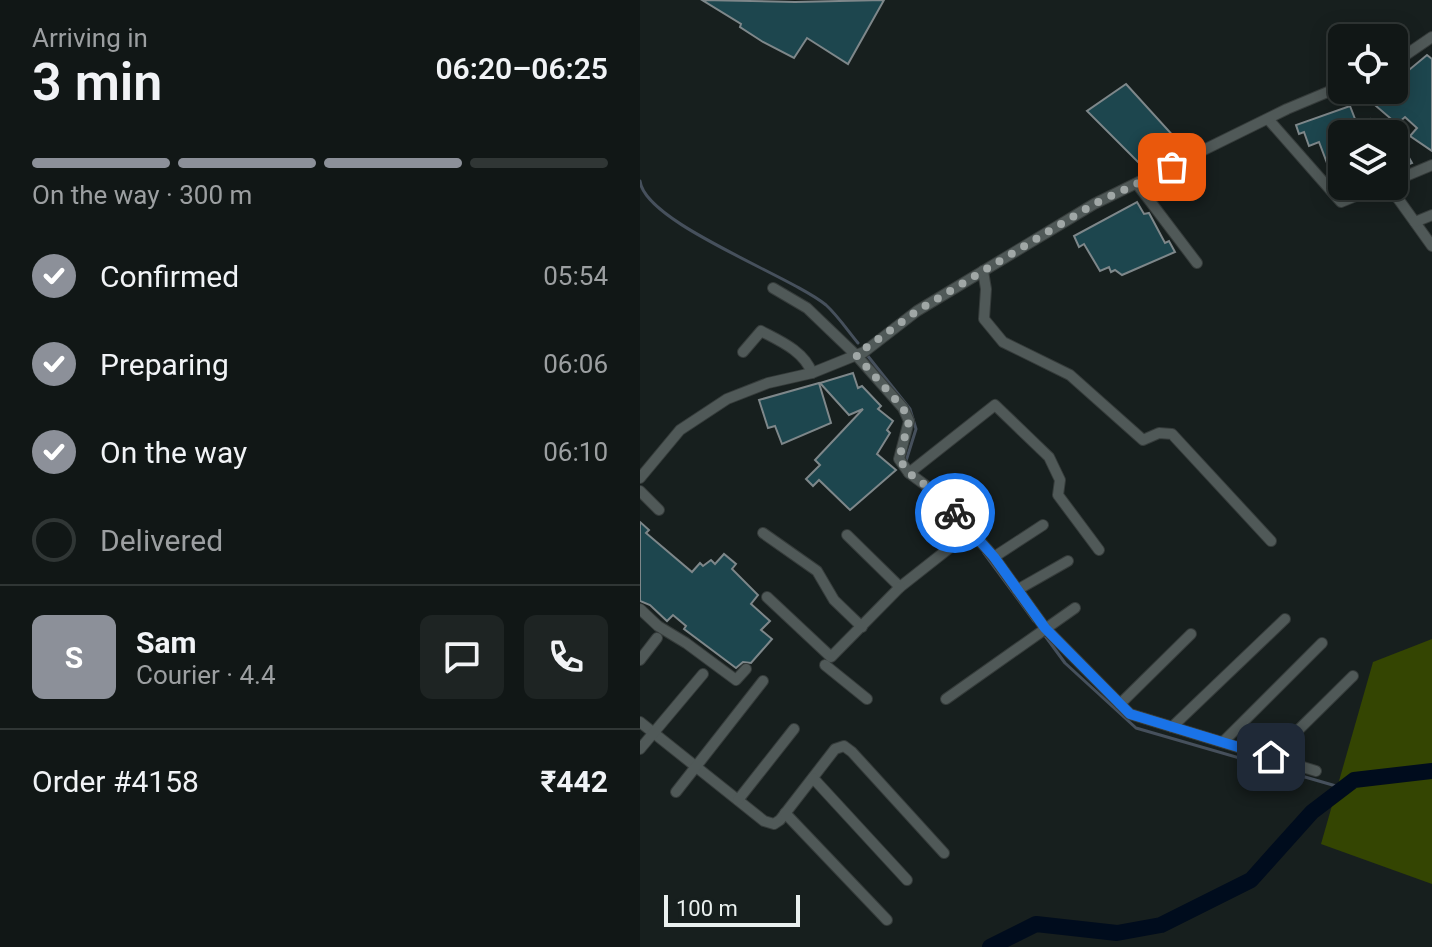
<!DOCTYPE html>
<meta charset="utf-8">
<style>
:root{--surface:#111716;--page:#1e2423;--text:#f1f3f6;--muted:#9c9fa1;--line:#303635;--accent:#8c9099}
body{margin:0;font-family:Roboto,sans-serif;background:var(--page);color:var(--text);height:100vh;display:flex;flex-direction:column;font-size:30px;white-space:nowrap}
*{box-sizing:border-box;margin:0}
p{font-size:26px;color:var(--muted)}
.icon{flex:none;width:44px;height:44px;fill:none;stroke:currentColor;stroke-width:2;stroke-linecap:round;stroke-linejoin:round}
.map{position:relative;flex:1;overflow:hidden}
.sheet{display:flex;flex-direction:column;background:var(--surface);width:640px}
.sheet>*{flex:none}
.buttons{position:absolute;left:688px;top:24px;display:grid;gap:16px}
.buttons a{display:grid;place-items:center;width:80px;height:80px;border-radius:12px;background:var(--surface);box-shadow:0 4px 20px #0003,0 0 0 2px var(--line);font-size:40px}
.scale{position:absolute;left:24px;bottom:20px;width:136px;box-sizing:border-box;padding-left:8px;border:4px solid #eaf0ef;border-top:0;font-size:22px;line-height:28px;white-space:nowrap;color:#eaf0ef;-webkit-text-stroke:6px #171f1e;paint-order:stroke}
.pin{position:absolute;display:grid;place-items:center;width:68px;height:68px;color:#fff;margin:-34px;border-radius:16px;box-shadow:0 4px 12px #0006}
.courier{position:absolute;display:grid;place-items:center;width:80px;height:80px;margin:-40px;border:6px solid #1a73e8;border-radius:50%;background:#fff;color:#222;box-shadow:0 2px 10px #0007}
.head em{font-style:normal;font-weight:600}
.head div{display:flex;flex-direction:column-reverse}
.head{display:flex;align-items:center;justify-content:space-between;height:136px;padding:0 32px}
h1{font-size:52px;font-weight:600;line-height:60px}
.bar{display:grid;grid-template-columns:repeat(4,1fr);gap:12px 8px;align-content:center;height:96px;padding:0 32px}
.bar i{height:10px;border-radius:6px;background:var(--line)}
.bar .current{background:var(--accent)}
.bar p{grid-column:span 4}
.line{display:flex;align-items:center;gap:20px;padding:0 32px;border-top:2px solid var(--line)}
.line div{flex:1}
.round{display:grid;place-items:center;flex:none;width:84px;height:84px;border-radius:12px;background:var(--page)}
ol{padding:0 32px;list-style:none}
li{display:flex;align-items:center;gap:24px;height:88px}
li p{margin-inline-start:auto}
li .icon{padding:8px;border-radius:50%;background:var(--accent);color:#fff;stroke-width:4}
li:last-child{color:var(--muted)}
li i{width:44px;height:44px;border:4px solid var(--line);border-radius:50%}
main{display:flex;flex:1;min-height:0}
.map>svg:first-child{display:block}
.green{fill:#344502}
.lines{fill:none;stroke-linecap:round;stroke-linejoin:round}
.stream{stroke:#46505c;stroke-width:3}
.river{stroke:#000c1d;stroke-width:16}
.building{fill:#1d464e;stroke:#7e878a;stroke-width:2}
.street-casing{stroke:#363c3b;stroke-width:12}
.street{stroke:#505958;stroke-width:10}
.done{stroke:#a0a7a6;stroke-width:8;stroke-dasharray:0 14.4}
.route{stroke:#1a73e8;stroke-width:10}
</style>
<main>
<section class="sheet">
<div class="head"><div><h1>3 min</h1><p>Arriving in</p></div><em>06:20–06:25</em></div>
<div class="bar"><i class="current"></i><i class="current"></i><i class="current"></i><i></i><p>On the way · 300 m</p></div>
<ol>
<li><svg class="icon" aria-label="check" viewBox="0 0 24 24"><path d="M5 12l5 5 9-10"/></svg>Confirmed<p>05:54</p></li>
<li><svg class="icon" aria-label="check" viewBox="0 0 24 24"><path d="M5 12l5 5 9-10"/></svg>Preparing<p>06:06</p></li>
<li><svg class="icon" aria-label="check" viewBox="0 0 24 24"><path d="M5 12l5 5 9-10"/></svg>On the way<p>06:10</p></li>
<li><i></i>Delivered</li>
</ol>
<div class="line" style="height:144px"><b class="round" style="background:var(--accent);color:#fff">S</b><div><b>Sam</b><p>Courier · 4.4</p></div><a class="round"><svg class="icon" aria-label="chat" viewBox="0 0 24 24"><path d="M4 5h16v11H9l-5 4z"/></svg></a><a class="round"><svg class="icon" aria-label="phone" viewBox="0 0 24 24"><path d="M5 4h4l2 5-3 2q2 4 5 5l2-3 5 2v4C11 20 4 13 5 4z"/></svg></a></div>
<div class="line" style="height:104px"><div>Order #4158</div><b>₹442</b></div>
</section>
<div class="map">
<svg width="792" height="947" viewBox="0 0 792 947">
<rect width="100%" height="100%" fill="#171f1e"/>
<polygon class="green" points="792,639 792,884 681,844 733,662"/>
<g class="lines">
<g class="stream">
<path d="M0 181C5 223 151 276 186 305 198 316 208 331 218 343"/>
<polyline points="227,355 270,409 276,429 266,461"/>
<polyline points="344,553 394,621"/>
<polyline points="403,633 425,663 496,728 703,788"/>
</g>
<polyline class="river" points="350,947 396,924 477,933 521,925 611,880 672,812 714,780 792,771"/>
</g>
<g class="building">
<polygon points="62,0 155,2 244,0 208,64 167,38 154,58 123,42 100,27 101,24"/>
<polygon points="787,55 792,59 792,151 770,136 777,128 765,117 757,124 729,100 738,90 741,93 743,90 754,90 754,81 767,68 769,70"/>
<polygon points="486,84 537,140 501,165 447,111"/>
<polygon points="710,106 717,124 730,119 735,134 702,134 688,139 696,160 687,163 679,142 669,146 664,132 659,134 656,125"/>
<polygon points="763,147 772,163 754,170 754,150"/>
<polygon points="702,163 702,189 701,189 693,166"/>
<polygon points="497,202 504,214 509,213 525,243 529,241 535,252 482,275 475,270 471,272 469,267 460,271 444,244 439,247 434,236"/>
<polygon points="213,373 218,388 222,386 241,406 238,409 253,421 247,430 250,433 237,454 256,470 210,510 179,480 173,486 166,479 180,465 175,460 223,409 209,415 180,383"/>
<polygon points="179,383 191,423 142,444 135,426 128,428 119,400"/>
<polygon points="0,522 9,530 6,533 52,572 60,563 63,566 71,560 75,564 84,554 96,564 92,569 118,595 111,604 130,621 121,630 132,639 111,663 103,662 96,668 44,629 46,626 33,615 27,621 10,605 0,601"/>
</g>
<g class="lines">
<g class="street-casing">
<g id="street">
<polyline points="754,63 792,37"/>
<polyline points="628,119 701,202 740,186"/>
<polyline points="754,181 792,165"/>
<polyline points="497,184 557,263"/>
<polyline points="749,186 792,246"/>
<polyline points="775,222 792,215"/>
<polyline points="343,271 346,289 344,319 363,342 430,375 503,440 519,433 532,434 631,541"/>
<polyline points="133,288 167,308 216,355 263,408 269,421 259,459 269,473 296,493 331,531 260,587 207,535"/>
<path d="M103 352 121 331C140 341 164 351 172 373"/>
<polyline points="269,473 355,405 409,457 420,480 418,495 459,550"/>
<polyline points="0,478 40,430 87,399 128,383 172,373 224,352 277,311 454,204 647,109 702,86"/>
<polyline points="0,491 19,510"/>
<polyline points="331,531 354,557 405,628 490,714 676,771"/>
<polyline points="123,533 177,571 194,600 222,627"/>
<polyline points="354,557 403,525"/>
<polyline points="377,590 428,561"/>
<polyline points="127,597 191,657 260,587"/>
<polyline points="0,609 18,626 46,643 96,680 106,669"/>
<polyline points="0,660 17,638"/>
<polyline points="185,665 227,699"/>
<polyline points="306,699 435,608"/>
<polyline points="480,704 551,634"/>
<polyline points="0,722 124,821 134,824 140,820 195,749 204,746 212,752 304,853"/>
<polyline points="532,727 645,619"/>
<polyline points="583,742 682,643"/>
<polyline points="0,749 63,674"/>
<polyline points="631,757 713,676"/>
<polyline points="173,778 267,880"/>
<polyline points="36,792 123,681"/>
<polyline points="98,800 154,729"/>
<polyline points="145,813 247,920"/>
</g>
</g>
<use href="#street" class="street"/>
</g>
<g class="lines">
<polyline class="done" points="315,513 296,493 269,473 259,459 269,421 263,408 216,355 277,311 454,204 532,167"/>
<polyline class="route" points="315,513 354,557 405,628 490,714 631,757"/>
</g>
</svg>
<div class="buttons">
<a><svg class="icon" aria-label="locate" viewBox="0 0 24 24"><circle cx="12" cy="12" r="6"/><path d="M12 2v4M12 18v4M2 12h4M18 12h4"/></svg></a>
<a><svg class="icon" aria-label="layers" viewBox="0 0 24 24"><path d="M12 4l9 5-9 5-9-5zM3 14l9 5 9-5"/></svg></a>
</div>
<div class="scale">100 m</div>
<div class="pin" style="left:532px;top:167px;background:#ea580c"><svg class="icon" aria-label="bag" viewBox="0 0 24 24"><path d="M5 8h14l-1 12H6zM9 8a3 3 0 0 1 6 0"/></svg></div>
<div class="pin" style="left:631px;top:757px;background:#1f2937"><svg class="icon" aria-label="home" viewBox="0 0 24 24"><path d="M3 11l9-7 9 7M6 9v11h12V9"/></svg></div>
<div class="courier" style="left:315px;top:513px"><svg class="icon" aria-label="bike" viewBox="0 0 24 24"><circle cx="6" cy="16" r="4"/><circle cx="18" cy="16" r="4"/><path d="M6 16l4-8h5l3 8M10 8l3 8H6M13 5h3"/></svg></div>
</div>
</main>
